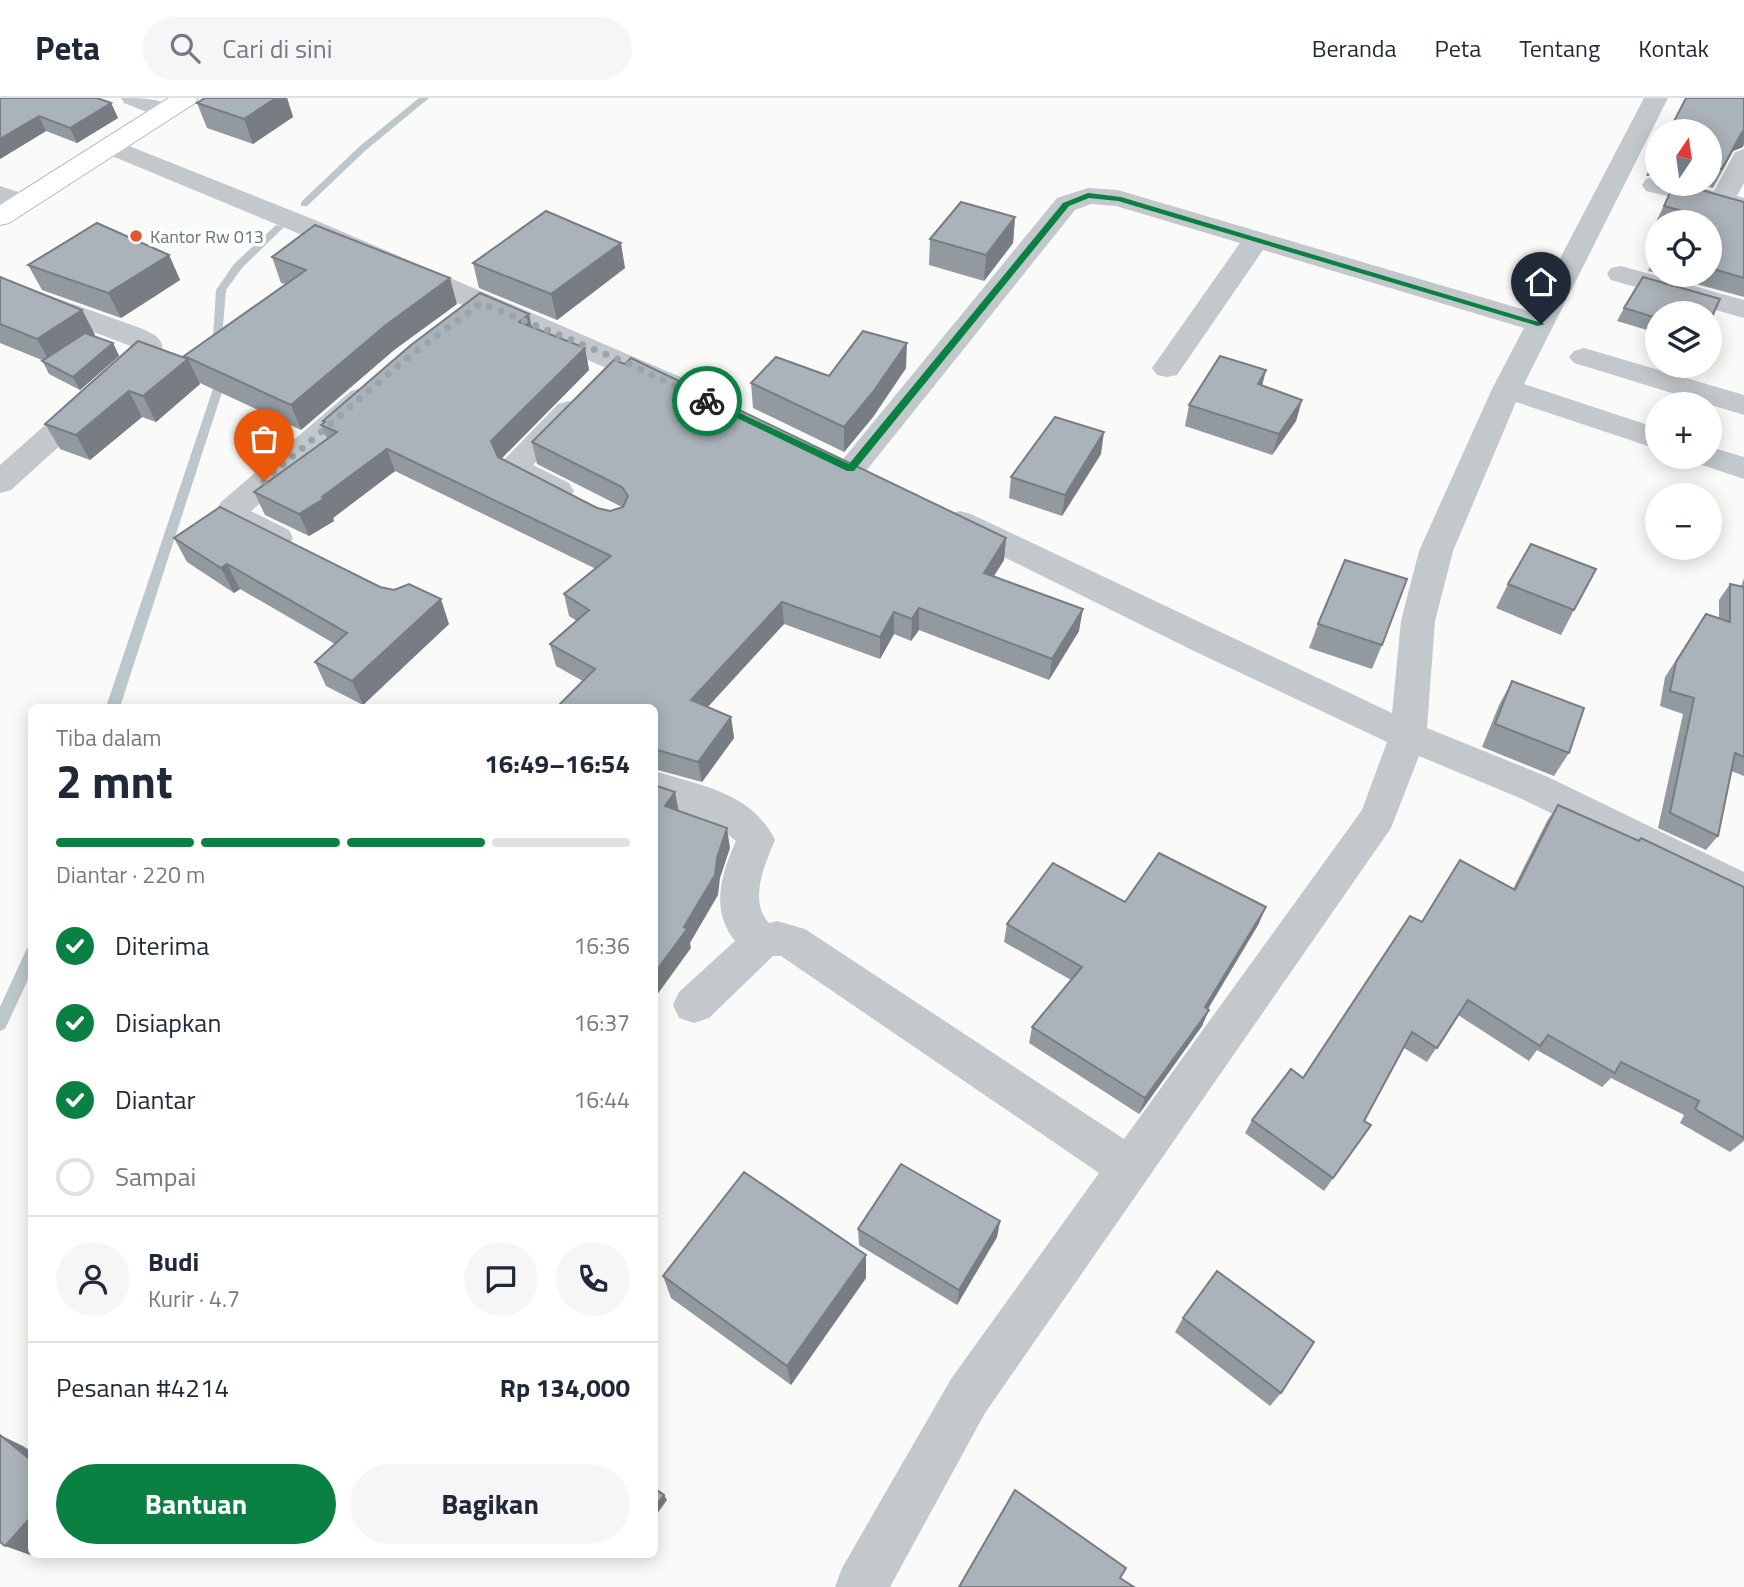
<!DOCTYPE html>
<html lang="id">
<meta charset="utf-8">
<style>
:root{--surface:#fff;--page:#f6f6f7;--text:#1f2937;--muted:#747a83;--line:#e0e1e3;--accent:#0b8043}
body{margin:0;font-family:"Titillium Web",sans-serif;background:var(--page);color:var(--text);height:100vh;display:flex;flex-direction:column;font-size:26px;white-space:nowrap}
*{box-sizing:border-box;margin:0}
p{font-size:23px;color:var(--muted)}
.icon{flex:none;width:38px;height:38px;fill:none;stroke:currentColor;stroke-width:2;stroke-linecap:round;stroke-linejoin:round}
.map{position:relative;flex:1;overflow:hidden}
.panel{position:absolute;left:28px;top:606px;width:630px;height:854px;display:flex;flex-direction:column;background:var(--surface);border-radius:10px;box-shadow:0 4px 18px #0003}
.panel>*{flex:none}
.needle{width:46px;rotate:13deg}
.buttons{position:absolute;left:1645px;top:21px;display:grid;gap:14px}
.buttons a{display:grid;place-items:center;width:77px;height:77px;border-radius:50%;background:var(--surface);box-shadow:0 4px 18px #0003;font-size:35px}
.pin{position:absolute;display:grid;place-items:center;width:60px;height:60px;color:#fff;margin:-72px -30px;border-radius:50% 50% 50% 0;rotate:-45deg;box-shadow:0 0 7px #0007}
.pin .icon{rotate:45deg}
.courier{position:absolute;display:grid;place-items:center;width:70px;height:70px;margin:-35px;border:5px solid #0b8043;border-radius:50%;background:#fff;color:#222;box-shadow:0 2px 9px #0007}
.summary em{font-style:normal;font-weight:700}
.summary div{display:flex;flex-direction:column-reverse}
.summary{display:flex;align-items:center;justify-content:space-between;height:119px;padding:0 28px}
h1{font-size:46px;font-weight:700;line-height:52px}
.bar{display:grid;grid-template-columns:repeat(4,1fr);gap:10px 7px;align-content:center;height:84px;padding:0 28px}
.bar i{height:9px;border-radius:5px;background:var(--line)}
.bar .selected{background:var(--accent)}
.bar p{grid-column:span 4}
.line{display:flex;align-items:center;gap:18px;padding:0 28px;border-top:2px solid var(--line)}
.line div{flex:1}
.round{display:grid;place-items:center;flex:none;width:74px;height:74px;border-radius:37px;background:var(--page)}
ol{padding:0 28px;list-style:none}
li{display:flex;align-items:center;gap:21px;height:77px}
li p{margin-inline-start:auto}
li .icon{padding:7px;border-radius:50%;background:var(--accent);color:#fff;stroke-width:4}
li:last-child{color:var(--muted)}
li i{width:38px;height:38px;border:4px solid var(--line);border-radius:50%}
.action{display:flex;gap:14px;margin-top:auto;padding:14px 28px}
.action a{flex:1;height:80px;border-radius:42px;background:var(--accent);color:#fff;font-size:28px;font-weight:700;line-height:80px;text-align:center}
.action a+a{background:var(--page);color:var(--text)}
header{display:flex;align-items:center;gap:42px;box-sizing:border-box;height:98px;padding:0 35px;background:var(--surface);border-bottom:2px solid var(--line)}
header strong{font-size:33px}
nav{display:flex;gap:38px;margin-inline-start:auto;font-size:24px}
.search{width:490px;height:63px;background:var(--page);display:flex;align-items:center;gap:18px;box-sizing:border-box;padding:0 24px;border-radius:38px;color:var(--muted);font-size:26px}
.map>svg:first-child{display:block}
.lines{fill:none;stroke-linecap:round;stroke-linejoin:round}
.stream{fill:#bbc7cb;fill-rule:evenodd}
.secondary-casing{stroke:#b3babf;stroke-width:2}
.minor{fill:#c3c8cc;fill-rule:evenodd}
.secondary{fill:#fff;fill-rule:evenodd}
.wall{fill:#929a9f}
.shaded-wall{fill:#777d82}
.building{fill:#aab3b9;stroke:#777d82;stroke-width:2}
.route{fill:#0b8043}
.done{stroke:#99a4ac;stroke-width:7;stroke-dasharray:0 12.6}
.poi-dot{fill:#e4572e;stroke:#fff;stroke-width:2.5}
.labels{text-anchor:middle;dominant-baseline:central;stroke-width:7;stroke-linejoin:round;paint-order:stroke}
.far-poi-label{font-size:18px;fill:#657683;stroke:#fff;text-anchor:start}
</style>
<header>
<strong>Peta</strong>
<div class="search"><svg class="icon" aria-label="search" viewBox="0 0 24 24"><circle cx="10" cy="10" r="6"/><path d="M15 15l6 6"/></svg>Cari di sini</div>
<nav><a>Beranda</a><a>Peta</a><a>Tentang</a><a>Kontak</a></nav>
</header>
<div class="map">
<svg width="1744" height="1489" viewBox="0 0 1744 1489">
<rect width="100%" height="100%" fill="#fafaf8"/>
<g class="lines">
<g class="stream">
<polygon points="419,0 429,0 366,52 307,108 301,108 301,104 360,48"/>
<polygon points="276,127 284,129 242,170 226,192 221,252 220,254 212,254 216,192 234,166"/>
<polygon points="218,272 223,275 224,288 120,609 106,609 214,288 213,275"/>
<polygon points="32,849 32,873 5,931 0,933 0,909 27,850"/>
</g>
<g class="secondary-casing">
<polygon id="secondary" points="169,0 198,0 195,5 9,125 0,127 0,107"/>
</g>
<g class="minor">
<path d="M121 0C139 0 167 0 178 13L175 18 166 20 157 18 124 5Z"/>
<path d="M1644 0H1668L1524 286 1657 330V351L1516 304 1453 453 1435 523 1427 630 1548 679 1744 774V809L1522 701 1419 658 1391 730 985 1315 890 1489H835L842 1470 951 1281 1099 1075 781 858H773L709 920 694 925 679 920 673 907 679 894 735 843C710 812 721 776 736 743L712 724 654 703V673C702 688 751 694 775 742 765 766 748 803 769 825L777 823 805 831 1124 1041 1362 712 1387 644 1192 552 949 432 944 424 949 416 960 413 971 416 1392 615 1401 523 1419 453 1492 291 1524 230 1263 152 1177 277 1167 279 1157 277 1152 270 1240 145 1116 108 1091 106 1075 112 862 378 851 382 840 378 835 371 1057 100 1088 90 1118 92 1532 214Z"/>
<polygon points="109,40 315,122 683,280 687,287 683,294 672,297 661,294 295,134 100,53 96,48 100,43"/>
<polygon points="1744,51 1744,85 1737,98 1744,100 1744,116 1646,93 1642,87 1646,81 1655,79 1657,86 1683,86 1714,93 1735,54"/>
<polygon points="0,88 31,98 35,104 31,110 22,112 0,105"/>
<polygon points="1621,168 1744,202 1744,220 1611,182 1607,176 1611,170"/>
<path d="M0 180 143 231C155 237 163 240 163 254L11 392 0 395V367L133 249 0 198Z"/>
<polygon points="1584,250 1744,297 1744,317 1574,265 1569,259 1574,253"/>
<path d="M362 290 373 293 377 300 373 307 251 413 289 432 293 440 289 448C265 455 242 436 222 426L216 412 221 404 351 293Z"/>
<polygon points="569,303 580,306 584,313 533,367 569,385 574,393 569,401 558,404 505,379 499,367 558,306"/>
<polygon points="1710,349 1744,359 1744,381 1699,366 1694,359 1710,359"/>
</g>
<use href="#secondary" class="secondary"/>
</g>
<g class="wall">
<polygon points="0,0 101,2 111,5 118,20 77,45 46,33 0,61"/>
<polygon points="205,0 287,0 293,19 253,46 207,30 197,5"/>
<polygon points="1710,33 1743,49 1733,53 1713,90 1694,86 1710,86"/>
<polygon points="1674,86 1744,104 1744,199 1663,177 1710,177 1710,124 1656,124"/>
<polygon points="1015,119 1013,145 984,183 929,167 930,141"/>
<polygon points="1657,154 1657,175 1648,173"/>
<polygon points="169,157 180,182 121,220 42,192 28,167"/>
<polygon points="272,159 457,206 394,252 301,332 200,285 200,286 156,324 142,319 90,362 60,351 45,326 185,259 184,258 286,186 281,185"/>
<polygon points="473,165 625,170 557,222 479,190"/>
<polygon points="0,179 82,212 95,237 93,238 113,245 119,258 80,292 49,276 42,262 0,245"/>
<polygon points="1624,210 1657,215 1657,235 1617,223"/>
<polygon points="531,228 585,250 589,272 501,361 597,410 610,413 622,409 537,366 532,344 1006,440 1004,462 994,478 1079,533 1049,582 919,532 911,543 894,536 880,561 784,526 707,609 731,619 734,640 702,684 654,671 654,609 583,583 556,568 550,546 577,523 569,518 564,496 596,471 395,373 333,420 334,423 309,438 265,417 254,394 327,341 321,327 324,325 323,323"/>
<polygon points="906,270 873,319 844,354 753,310 751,285"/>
<polygon points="1266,272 1262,288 1302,302 1296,323 1272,357 1185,328 1189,307"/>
<polygon points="1101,356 1062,418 1009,400 1011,379"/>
<polygon points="174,440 449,526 363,607 326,588 315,564 335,546 240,491 234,495 187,464"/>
<polygon points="1744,480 1744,678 1731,673 1718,738 1706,752 1658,730 1683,616 1660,608 1665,579 1706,516 1719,521 1719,502 1730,486 1741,489"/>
<polygon points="1508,486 1574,512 1561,537 1496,510"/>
<polygon points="1318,526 1382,547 1372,571 1309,550"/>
<polygon points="1512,583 1569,655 1554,678 1482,649 1499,607"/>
<polygon points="1558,707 1744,789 1744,1043 1730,1054 1680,1025 1684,1017 1611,980 1602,989 1537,952 1529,963 1458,917 1427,964 1404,950 1364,1023 1371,1027 1324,1093 1245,1035 1252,1022 1303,980 1513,791 1547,723"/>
<polygon points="1125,804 1266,809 1258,827 1208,911 1202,928 1139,1016 1029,945 1032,929 1071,882 1004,844 1007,826"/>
<polygon points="1000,1123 997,1139 957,1207 859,1147 858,1131"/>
<polygon points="663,1178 866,1180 791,1287 671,1200"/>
<polygon points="1183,1220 1281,1295 1270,1308 1175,1234"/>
</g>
<g class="shaded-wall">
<polygon points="276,0 287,0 293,19 253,46 244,21"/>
<polygon points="111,5 118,20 77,45 70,30"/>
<polygon points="39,18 46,33 0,61 0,41"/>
<polygon points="1744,33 1744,46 1743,49 1733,53 1713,90 1742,34"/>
<polygon points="1655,59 1657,59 1657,75 1656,77 1646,78"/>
<polygon points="1015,119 1013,145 984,183 986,157"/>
<polygon points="621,145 625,170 557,222 551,196"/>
<polygon points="169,157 180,182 121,220 108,195"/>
<polygon points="450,180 457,206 394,252 301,332 291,307 386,227"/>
<polygon points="82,212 95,237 51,266 37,241"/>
<polygon points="529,216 534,239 519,224"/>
<polygon points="113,245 119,258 80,292 73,279"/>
<polygon points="907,245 906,270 873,319 844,354 844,329"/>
<polygon points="585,250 589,272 497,365 491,343"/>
<polygon points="188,261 200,286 156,324 143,298"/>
<polygon points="1266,272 1260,294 1258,286"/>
<polygon points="129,293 142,319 90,362 76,337"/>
<polygon points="1302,302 1296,323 1272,357 1279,336"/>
<polygon points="1104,334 1101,356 1062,418 1065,397"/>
<polygon points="387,351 395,373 333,420 334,423 309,438 299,416"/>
<polygon points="1006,440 1004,462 982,497 984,475"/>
<polygon points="227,466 240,491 234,495 221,470"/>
<polygon points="441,501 449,526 363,607 352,583"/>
<polygon points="782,504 784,526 694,624 691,602"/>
<polygon points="919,510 919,532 911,543 912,521"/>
<polygon points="1083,511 1079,533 1049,582 1052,561"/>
<polygon points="894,514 894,536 880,561 880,539"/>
<polygon points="731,619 734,640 702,684 698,664"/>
<polygon points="675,694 679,715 665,708"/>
<polygon points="727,730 730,750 720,780 718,797 690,845 691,850 654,901 654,876 684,829 717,760"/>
<polygon points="1266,809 1258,827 1200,924 1209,912 1202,928 1139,1016 1145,1000 1205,909"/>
<polygon points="1000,1123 997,1139 957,1207 959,1192"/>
<polygon points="866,1157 866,1180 791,1287 787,1268"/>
<polygon points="0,1337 23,1348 32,1354 32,1363"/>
<polygon points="664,1397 667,1402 654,1420 654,1410"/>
<polygon points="32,1418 32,1456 30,1457 5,1448"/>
</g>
<g class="building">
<polygon points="0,0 97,0 111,5 70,30 39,18 0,41"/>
<polygon points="205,0 276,0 244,21 197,5"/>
<polygon points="1686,0 1744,0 1744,33 1742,34 1722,71 1710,68 1710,33 1669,33"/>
<polygon points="1674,86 1680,86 1744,104 1744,180 1710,170 1710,124 1676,124 1682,113 1664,108"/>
<polygon points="961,104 1015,119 986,157 930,141"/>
<polygon points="546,113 621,145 551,196 473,165"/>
<polygon points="97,125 169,157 108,195 28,167"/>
<polygon points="315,127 450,180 386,227 291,307 184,258 306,172 272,159"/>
<polygon points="0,179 82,212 37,241 0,226"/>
<polygon points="1643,179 1720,201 1710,223 1710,215 1657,215 1657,220 1624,210"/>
<polygon points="480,195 529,216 519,224 585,250 491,343 498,359 597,410 610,413 623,409 628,398 622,389 532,344 614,262 625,266 631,260 1006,440 984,475 1083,511 1052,561 919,510 912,521 894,514 880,539 782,504 691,602 731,619 698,664 654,651 654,609 557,609 595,571 550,546 589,512 564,496 611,458 387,351 322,399 325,400 299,416 254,394 337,334 321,327 325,324 323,323 411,247"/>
<polygon points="863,233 907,245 873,294 844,329 751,285 776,259 829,278"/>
<polygon points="85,235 113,245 73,279 42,263"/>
<polygon points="138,243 188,261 143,298 129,293 76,337 45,326"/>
<polygon points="1220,258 1266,272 1258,286 1302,302 1279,336 1189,307"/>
<polygon points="1055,319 1104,334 1065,397 1011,379"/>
<polygon points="220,409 380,489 394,492 409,486 441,501 352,583 315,564 347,535 227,466 221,470 174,440"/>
<polygon points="1531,446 1596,471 1574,512 1508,486"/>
<polygon points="1345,462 1407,481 1382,547 1318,526"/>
<polygon points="1730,486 1744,489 1744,659 1735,655 1718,738 1670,715 1694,600 1670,593 1676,564 1706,516 1730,524"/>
<polygon points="1512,583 1584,610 1569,655 1495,626"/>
<polygon points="654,687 675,694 665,708 727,730 717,760 715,777 684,829 687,831 654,876"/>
<polygon points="1558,707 1639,743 1641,740 1744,789 1744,1040 1695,1011 1699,1003 1621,964 1615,975 1548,937 1540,948 1468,902 1437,950 1412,934 1364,1023 1371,1027 1333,1080 1252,1022 1291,971 1303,980 1410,818 1422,824 1460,762 1515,792"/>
<polygon points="1159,755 1266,809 1205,909 1209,912 1145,1000 1032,929 1082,869 1007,826 1053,765 1125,804"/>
<polygon points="901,1066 1000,1123 959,1192 858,1131"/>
<polygon points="744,1074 866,1157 787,1268 663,1178"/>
<polygon points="1217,1173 1314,1244 1281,1295 1183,1220"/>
<polygon points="0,1337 32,1363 32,1418 5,1448 0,1444"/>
<polygon points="654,1390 664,1397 654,1410"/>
<polygon points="1015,1392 1126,1470 1120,1480 1134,1489 959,1489"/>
</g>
<polygon class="route" points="1088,95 1121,99 1545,226 1538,228 1118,103 1089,100 1069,108 854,373 847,373 702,303 710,301 849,366 1063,105"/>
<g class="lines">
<polyline class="done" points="264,383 406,261 481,205 620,262 707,303"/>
</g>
<circle class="poi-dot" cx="136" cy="138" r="7"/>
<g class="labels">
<g class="far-poi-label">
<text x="150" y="138">Kantor Rw 013</text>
</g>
</g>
</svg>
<div class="buttons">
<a><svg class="needle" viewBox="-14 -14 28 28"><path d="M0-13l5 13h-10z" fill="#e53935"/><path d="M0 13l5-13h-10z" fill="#747a83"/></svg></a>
<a><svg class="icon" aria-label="locate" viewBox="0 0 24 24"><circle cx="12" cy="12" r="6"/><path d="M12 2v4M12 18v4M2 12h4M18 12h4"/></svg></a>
<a><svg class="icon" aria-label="layers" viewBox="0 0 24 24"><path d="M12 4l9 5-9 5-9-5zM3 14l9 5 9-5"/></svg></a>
<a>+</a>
<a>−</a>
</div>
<div class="pin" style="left:264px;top:383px;background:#ea580c"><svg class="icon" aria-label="bag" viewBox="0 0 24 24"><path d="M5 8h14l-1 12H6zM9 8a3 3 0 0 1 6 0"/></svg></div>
<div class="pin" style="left:1541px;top:226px;background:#1f2937"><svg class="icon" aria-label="home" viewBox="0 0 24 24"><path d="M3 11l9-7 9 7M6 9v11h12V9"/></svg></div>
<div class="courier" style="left:707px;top:303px"><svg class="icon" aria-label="bike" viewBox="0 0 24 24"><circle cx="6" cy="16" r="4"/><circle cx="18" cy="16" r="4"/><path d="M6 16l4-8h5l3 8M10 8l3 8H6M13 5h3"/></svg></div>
<section class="panel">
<div class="summary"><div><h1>2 mnt</h1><p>Tiba dalam</p></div><em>16:49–16:54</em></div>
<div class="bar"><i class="selected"></i><i class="selected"></i><i class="selected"></i><i></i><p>Diantar · 220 m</p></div>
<ol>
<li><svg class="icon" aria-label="check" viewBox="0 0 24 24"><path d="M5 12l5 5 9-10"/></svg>Diterima<p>16:36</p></li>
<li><svg class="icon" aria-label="check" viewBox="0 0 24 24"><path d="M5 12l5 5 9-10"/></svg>Disiapkan<p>16:37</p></li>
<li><svg class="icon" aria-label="check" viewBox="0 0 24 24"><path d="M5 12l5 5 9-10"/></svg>Diantar<p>16:44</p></li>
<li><i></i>Sampai</li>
</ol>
<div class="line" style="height:126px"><a class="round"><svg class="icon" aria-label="person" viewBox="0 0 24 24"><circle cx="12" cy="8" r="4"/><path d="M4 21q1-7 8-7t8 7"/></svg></a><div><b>Budi</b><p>Kurir · 4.7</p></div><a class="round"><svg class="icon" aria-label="chat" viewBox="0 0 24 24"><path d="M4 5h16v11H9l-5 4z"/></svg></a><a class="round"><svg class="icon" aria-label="phone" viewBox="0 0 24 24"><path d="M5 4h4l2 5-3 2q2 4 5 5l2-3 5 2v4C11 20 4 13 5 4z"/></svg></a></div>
<div class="line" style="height:91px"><div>Pesanan #4214</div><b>Rp 134,000</b></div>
<div class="action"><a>Bantuan</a><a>Bagikan</a></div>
</section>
</div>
